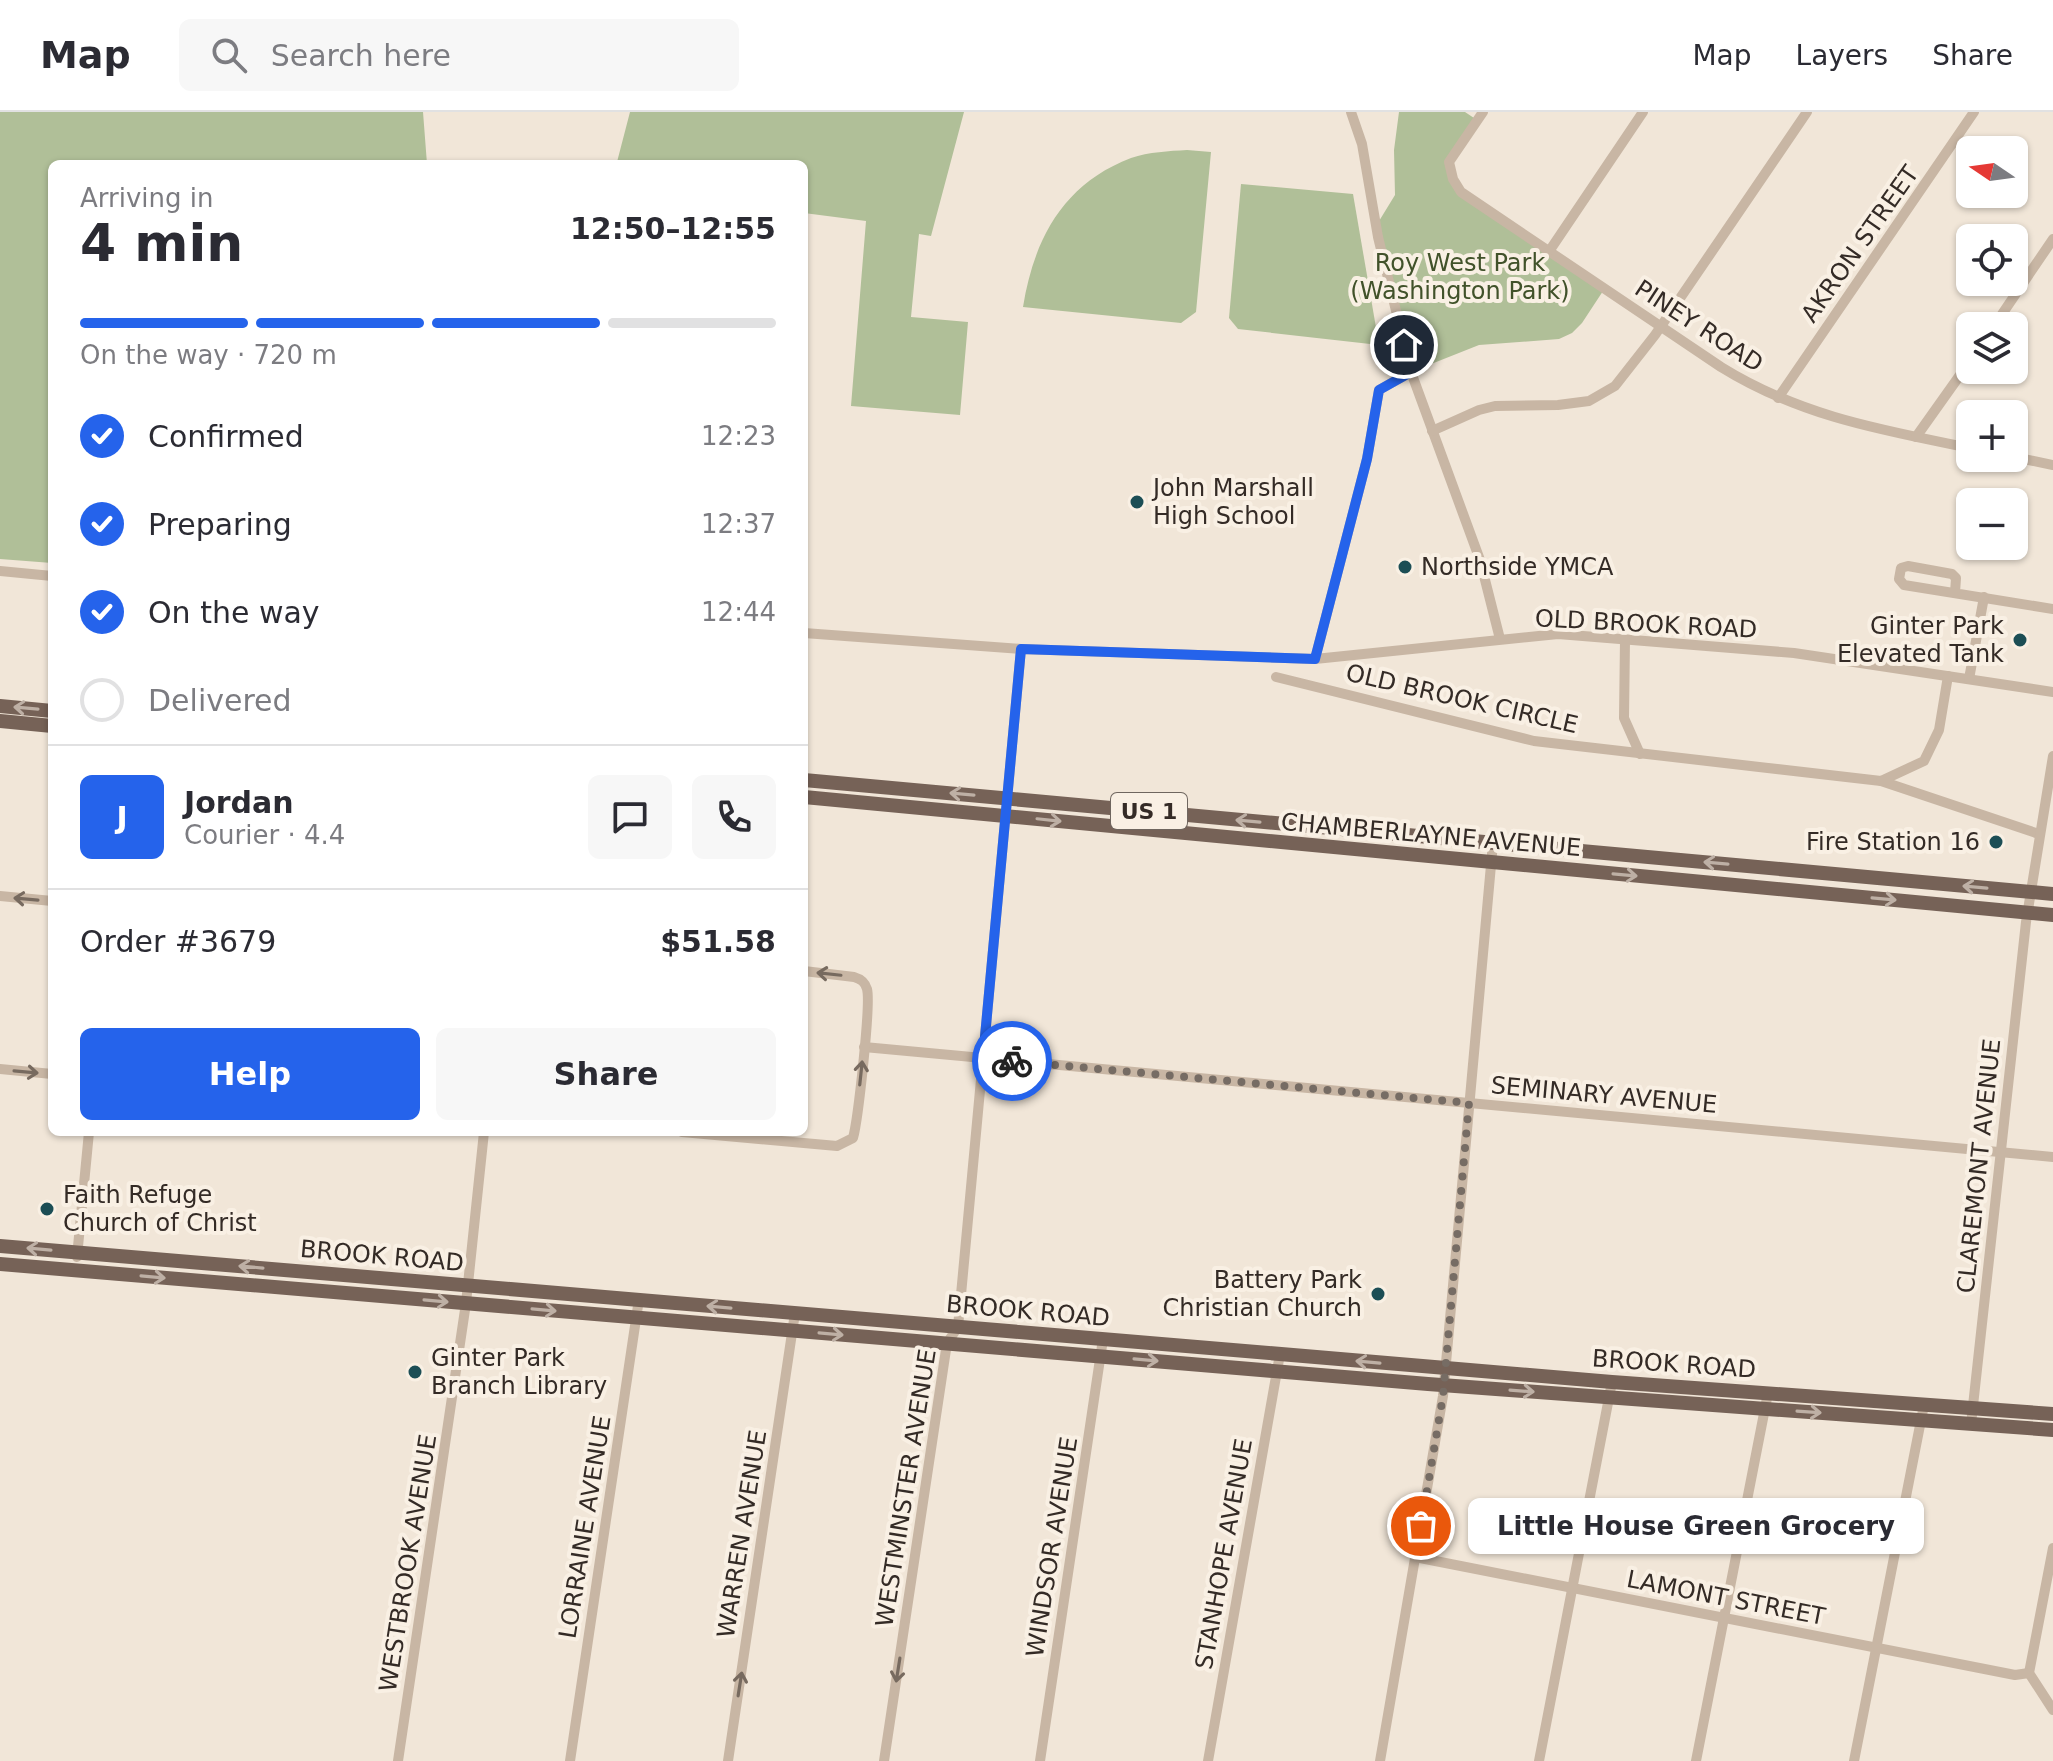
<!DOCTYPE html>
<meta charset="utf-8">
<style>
:root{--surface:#fff;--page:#f7f7f7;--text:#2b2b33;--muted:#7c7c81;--line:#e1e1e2;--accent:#2563eb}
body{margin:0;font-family:"DejaVu Sans",sans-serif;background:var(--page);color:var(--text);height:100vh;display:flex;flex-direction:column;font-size:30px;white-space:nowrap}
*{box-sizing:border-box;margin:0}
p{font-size:26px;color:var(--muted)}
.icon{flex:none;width:44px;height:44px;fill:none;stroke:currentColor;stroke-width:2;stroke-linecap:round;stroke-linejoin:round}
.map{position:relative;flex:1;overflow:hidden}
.side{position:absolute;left:48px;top:48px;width:760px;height:976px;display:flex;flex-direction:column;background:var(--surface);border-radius:12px;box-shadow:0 2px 6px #0004}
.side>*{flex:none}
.needle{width:52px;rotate:283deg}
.buttons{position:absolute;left:1956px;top:24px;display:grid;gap:16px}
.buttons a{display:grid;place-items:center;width:72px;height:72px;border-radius:12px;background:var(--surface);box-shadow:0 2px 6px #0004;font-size:40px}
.pin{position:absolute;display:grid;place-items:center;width:68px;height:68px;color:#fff;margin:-34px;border:4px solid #fff;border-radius:50%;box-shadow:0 2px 8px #0007}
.courier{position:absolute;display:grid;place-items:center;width:80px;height:80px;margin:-40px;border:6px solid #2563eb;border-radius:50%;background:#fff;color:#222;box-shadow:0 2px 10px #0007}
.bubble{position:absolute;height:56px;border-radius:12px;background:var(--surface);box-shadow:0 2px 6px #0004;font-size:26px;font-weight:700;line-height:56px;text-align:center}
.head em{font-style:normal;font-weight:700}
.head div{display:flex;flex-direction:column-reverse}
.head{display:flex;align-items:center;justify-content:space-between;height:136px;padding:0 32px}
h1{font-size:52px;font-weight:700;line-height:60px}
.bar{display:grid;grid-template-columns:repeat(4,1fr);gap:12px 8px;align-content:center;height:96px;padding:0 32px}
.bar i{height:10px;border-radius:6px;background:var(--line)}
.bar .current{background:var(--accent)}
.bar p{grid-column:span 4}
.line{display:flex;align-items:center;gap:20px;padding:0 32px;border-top:2px solid var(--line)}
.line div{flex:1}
.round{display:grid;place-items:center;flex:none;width:84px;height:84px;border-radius:12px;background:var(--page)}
ol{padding:0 32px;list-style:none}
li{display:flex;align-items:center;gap:24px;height:88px}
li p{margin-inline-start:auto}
li .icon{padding:8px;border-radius:50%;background:var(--accent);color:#fff;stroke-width:4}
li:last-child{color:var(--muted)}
li i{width:44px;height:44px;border:4px solid var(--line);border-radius:50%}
.button{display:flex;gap:16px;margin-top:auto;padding:16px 32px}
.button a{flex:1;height:92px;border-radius:12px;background:var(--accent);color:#fff;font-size:32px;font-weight:700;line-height:92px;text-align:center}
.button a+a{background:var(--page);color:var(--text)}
header{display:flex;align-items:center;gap:48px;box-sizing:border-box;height:112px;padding:0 40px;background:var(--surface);border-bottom:2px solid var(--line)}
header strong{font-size:38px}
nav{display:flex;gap:44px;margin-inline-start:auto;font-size:28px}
.search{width:560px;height:72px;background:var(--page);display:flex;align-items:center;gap:20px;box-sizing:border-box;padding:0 28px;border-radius:12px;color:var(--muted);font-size:30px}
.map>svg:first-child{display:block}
.green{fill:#b0bf98}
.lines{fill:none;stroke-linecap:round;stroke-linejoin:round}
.minor{stroke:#c8b6a4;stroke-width:10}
.major{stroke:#766257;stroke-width:14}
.oneway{stroke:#beb0a5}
.oneway2{stroke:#776a5f}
.done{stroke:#766c64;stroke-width:8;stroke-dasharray:0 14.4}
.route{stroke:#2563eb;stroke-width:10}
.poi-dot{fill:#1c4e55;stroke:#f9f0e4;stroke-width:3}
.labels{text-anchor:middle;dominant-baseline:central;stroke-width:8;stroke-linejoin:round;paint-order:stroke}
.shield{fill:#f9f0e4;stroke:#6f665f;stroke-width:2}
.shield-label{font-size:22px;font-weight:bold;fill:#342b26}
.street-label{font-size:24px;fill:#342b26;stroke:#f9f0e4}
.park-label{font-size:24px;fill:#41522a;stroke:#f9f0e4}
.poi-label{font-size:24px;fill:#342b26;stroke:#f9f0e4;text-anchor:start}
</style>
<header>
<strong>Map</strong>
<div class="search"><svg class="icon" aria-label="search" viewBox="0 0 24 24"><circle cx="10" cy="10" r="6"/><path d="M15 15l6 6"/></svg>Search here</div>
<nav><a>Map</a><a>Layers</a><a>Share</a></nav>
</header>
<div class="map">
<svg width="2053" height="1649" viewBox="0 0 2053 1649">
<rect width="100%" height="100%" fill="#f1e6d8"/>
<g class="green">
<polygon points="0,0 423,0 427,52 52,52 52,451 0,447"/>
<polygon points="630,0 964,0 931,124 919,122 911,205 968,210 960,303 851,294 866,109 804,101 804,52 627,52 617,50"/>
<polygon points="1399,0 1465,0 1477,8 1449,50 1461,80 1605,176 1582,211 1572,221 1559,227 1479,233 1411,260 1376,114 1395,83 1394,38"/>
<path d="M1187 38 1211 40 1196 200 1181 211 1023 195C1034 127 1063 72 1131 46 1149 40 1169 39 1187 38Z"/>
<polygon points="1241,72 1353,82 1379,233 1238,217 1229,206"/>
</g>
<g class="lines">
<g class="minor">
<polyline points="1351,0 1362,32 1378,125 1411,260 1480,448 1500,527"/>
<path d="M1483 0 1449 50 1453 67 1461 80 1721 255C1800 304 1881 318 1970 336"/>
<polyline points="1550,138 1643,0"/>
<polyline points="1994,214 2053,127"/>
<polyline points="1778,286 1974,0"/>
<polyline points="1432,319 1479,298 1495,294 1558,293 1589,289 1615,274 1655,223 1807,0"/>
<polyline points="1916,325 1970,249"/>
<polyline points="2014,345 2053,353"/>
<polyline points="0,459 52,464"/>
<polyline points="1955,481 1956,466 1952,462 1908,454 1901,456 1899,467 1904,473 2053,497"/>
<polyline points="804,521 1021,537 1315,547 1558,522 1794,541 2053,580"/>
<polyline points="1625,528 1624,606 1640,642"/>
<polyline points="1315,547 1367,347 1379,278 1411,260"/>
<polyline points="1276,565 1534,629 1881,669 1924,649 1939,618 1948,564"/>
<polyline points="1969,567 1984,485"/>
<polyline points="1881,669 2039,722"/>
<polyline points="0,784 52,789"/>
<polyline points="864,935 2053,1045"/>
<polyline points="0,957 52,962"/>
<path d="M682 1020 837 1034 853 1026C858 1008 871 892 867 877 865 870 861 867 854 865L804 859"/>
<polyline points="77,1145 89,1020"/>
<polyline points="1971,1312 2026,810 2053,644"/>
<polyline points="2053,1436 2029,1561 2053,1598"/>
<polyline points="1415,1445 2015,1563 2029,1561"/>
<polyline points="398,1649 466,1191 484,1020"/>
<polyline points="570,1649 639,1187"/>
<polyline points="728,1649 795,1201"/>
<polyline points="884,1649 947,1231 958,1215 1021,537"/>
<polyline points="1040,1649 1103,1227"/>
<polyline points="1208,1649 1280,1242"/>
<polyline points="1380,1649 1443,1284 1493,731"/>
<polyline points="1539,1649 1612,1270"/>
<polyline points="1696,1649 1768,1281"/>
<polyline points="1854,1649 1924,1293"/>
</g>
<g class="major">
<polyline points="0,594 52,599"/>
<polyline points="0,609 52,614"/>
<polyline points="804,668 2053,782"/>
<polyline points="804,685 2053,803"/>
<polyline points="0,1134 1612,1270 2053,1302"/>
<polyline points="0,1152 1428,1272 2053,1318"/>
</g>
</g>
<defs><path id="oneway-shaft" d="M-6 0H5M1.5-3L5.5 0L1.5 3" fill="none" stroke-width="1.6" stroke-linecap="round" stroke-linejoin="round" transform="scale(2)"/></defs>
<g class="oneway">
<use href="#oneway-shaft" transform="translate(26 596) rotate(-175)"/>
<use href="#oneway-shaft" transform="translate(962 682) rotate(-175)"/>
<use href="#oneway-shaft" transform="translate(1049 708) rotate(6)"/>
<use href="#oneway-shaft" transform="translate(1248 709) rotate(-175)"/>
<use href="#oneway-shaft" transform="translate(1716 751) rotate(-175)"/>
<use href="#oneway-shaft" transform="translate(1625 763) rotate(5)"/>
<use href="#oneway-shaft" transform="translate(1975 775) rotate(-175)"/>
<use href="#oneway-shaft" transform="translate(1884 787) rotate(5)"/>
<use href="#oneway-shaft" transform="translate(39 1137) rotate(-175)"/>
<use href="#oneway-shaft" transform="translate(251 1155) rotate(-175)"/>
<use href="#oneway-shaft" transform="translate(153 1165) rotate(5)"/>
<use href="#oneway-shaft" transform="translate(436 1189) rotate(5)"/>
<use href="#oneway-shaft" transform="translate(719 1195) rotate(-175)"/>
<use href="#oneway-shaft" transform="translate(544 1198) rotate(5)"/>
<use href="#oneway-shaft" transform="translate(831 1222) rotate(5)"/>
<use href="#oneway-shaft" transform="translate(1146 1248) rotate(5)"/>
<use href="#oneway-shaft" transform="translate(1368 1250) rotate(-175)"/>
<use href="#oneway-shaft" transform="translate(1522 1279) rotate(4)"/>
<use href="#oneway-shaft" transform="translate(1809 1300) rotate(4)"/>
</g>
<g class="oneway2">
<use href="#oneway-shaft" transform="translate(26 787) rotate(-175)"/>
<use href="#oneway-shaft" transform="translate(829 862) rotate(-174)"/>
<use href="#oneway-shaft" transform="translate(26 960) rotate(5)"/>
<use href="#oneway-shaft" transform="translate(861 961) rotate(-84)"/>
<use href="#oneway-shaft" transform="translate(898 1558) rotate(99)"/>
<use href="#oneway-shaft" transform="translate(740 1572) rotate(-81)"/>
</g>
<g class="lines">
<polyline class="done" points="1012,949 1469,991 1443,1284 1421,1414"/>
<polyline class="route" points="1012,949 983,946 1021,537 1315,547 1367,347 1379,278 1411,260 1404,233"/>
</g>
<g class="poi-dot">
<circle cx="1137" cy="390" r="8"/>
<circle cx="1405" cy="455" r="8"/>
<circle cx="2020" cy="528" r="8"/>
<circle cx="1996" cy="730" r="8"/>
<circle cx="47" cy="1097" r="8"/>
<circle cx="1378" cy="1182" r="8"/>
<circle cx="415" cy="1260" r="8"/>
</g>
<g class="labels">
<rect class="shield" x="1111" y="681" width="76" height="36" rx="6"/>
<g class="shield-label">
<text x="1149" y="699">US 1</text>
</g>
<g class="street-label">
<text transform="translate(1860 132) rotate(-55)">AKRON STREET</text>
<text transform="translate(1699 214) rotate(33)">PINEY ROAD</text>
<text transform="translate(1646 512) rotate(3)">OLD BROOK ROAD</text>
<text transform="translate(1462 587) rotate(13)">OLD BROOK CIRCLE</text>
<text transform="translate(1431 723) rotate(5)">CHAMBERLAYNE AVENUE</text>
<text transform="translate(1604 983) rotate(5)">SEMINARY AVENUE</text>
<text transform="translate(1979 1054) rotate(-84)">CLAREMONT AVENUE</text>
<text transform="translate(382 1144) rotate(5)">BROOK ROAD</text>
<text transform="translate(1028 1199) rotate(5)">BROOK ROAD</text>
<text transform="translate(1674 1252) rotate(4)">BROOK ROAD</text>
<text transform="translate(906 1376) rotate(-81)">WESTMINSTER AVENUE</text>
<text transform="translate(585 1415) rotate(-81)">LORRAINE AVENUE</text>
<text transform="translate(742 1422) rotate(-81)">WARREN AVENUE</text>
<text transform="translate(1052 1435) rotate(-81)">WINDSOR AVENUE</text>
<text transform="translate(1224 1442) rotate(-80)">STANHOPE AVENUE</text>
<text transform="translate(408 1451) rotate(-81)">WESTBROOK AVENUE</text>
<text transform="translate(1726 1486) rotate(11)">LAMONT STREET</text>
</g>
<g class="park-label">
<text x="1460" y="151">Roy West Park<tspan x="1460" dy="28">(Washington Park)</tspan></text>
</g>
<g class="poi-label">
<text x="1153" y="376">John Marshall<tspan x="1153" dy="28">High School</tspan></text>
<text x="1421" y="455">Northside YMCA</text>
<text x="2004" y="514" text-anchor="end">Ginter Park<tspan x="2004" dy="28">Elevated Tank</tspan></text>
<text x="1980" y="730" text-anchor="end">Fire Station 16</text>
<text x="63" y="1083">Faith Refuge<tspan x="63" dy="28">Church of Christ</tspan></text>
<text x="1362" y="1168" text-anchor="end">Battery Park<tspan x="1362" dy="28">Christian Church</tspan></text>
<text x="431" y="1246">Ginter Park<tspan x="431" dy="28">Branch Library</tspan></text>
</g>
</g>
</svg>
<div class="buttons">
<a><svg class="needle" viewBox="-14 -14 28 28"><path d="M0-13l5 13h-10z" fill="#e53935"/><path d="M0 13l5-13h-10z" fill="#7c7c81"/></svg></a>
<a><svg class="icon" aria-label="locate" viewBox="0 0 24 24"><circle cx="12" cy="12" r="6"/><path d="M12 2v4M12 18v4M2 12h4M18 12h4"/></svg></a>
<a><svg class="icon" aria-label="layers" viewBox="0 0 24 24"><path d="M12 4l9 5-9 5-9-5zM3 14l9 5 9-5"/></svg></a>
<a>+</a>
<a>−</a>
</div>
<div class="pin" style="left:1421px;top:1414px;background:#ea580c"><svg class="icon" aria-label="bag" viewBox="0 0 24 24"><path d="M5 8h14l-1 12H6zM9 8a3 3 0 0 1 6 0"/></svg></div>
<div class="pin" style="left:1404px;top:233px;background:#1f2937"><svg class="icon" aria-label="home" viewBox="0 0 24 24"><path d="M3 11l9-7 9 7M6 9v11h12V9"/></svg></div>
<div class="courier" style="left:1012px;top:949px"><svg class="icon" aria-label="bike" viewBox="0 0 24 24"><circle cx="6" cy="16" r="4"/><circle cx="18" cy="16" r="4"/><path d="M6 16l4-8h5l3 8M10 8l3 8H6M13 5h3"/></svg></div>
<div class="bubble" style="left:1468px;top:1386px;width:456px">Little House Green Grocery</div>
<section class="side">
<div class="head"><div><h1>4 min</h1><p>Arriving in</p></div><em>12:50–12:55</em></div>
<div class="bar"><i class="current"></i><i class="current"></i><i class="current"></i><i></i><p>On the way · 720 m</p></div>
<ol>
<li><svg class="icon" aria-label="check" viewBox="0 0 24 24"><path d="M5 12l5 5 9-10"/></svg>Confirmed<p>12:23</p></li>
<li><svg class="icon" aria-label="check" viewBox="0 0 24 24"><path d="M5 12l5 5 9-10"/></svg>Preparing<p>12:37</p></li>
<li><svg class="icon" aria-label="check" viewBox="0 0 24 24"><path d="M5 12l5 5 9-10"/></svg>On the way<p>12:44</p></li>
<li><i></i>Delivered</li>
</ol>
<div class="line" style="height:144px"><b class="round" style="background:var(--accent);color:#fff">J</b><div><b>Jordan</b><p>Courier · 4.4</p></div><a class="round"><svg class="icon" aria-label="chat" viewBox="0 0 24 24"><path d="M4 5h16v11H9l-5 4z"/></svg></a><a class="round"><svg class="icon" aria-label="phone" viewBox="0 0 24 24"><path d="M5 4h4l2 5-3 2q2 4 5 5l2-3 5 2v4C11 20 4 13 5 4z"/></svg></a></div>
<div class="line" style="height:104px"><div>Order #3679</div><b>$51.58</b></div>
<div class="button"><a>Help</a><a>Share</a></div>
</section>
</div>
